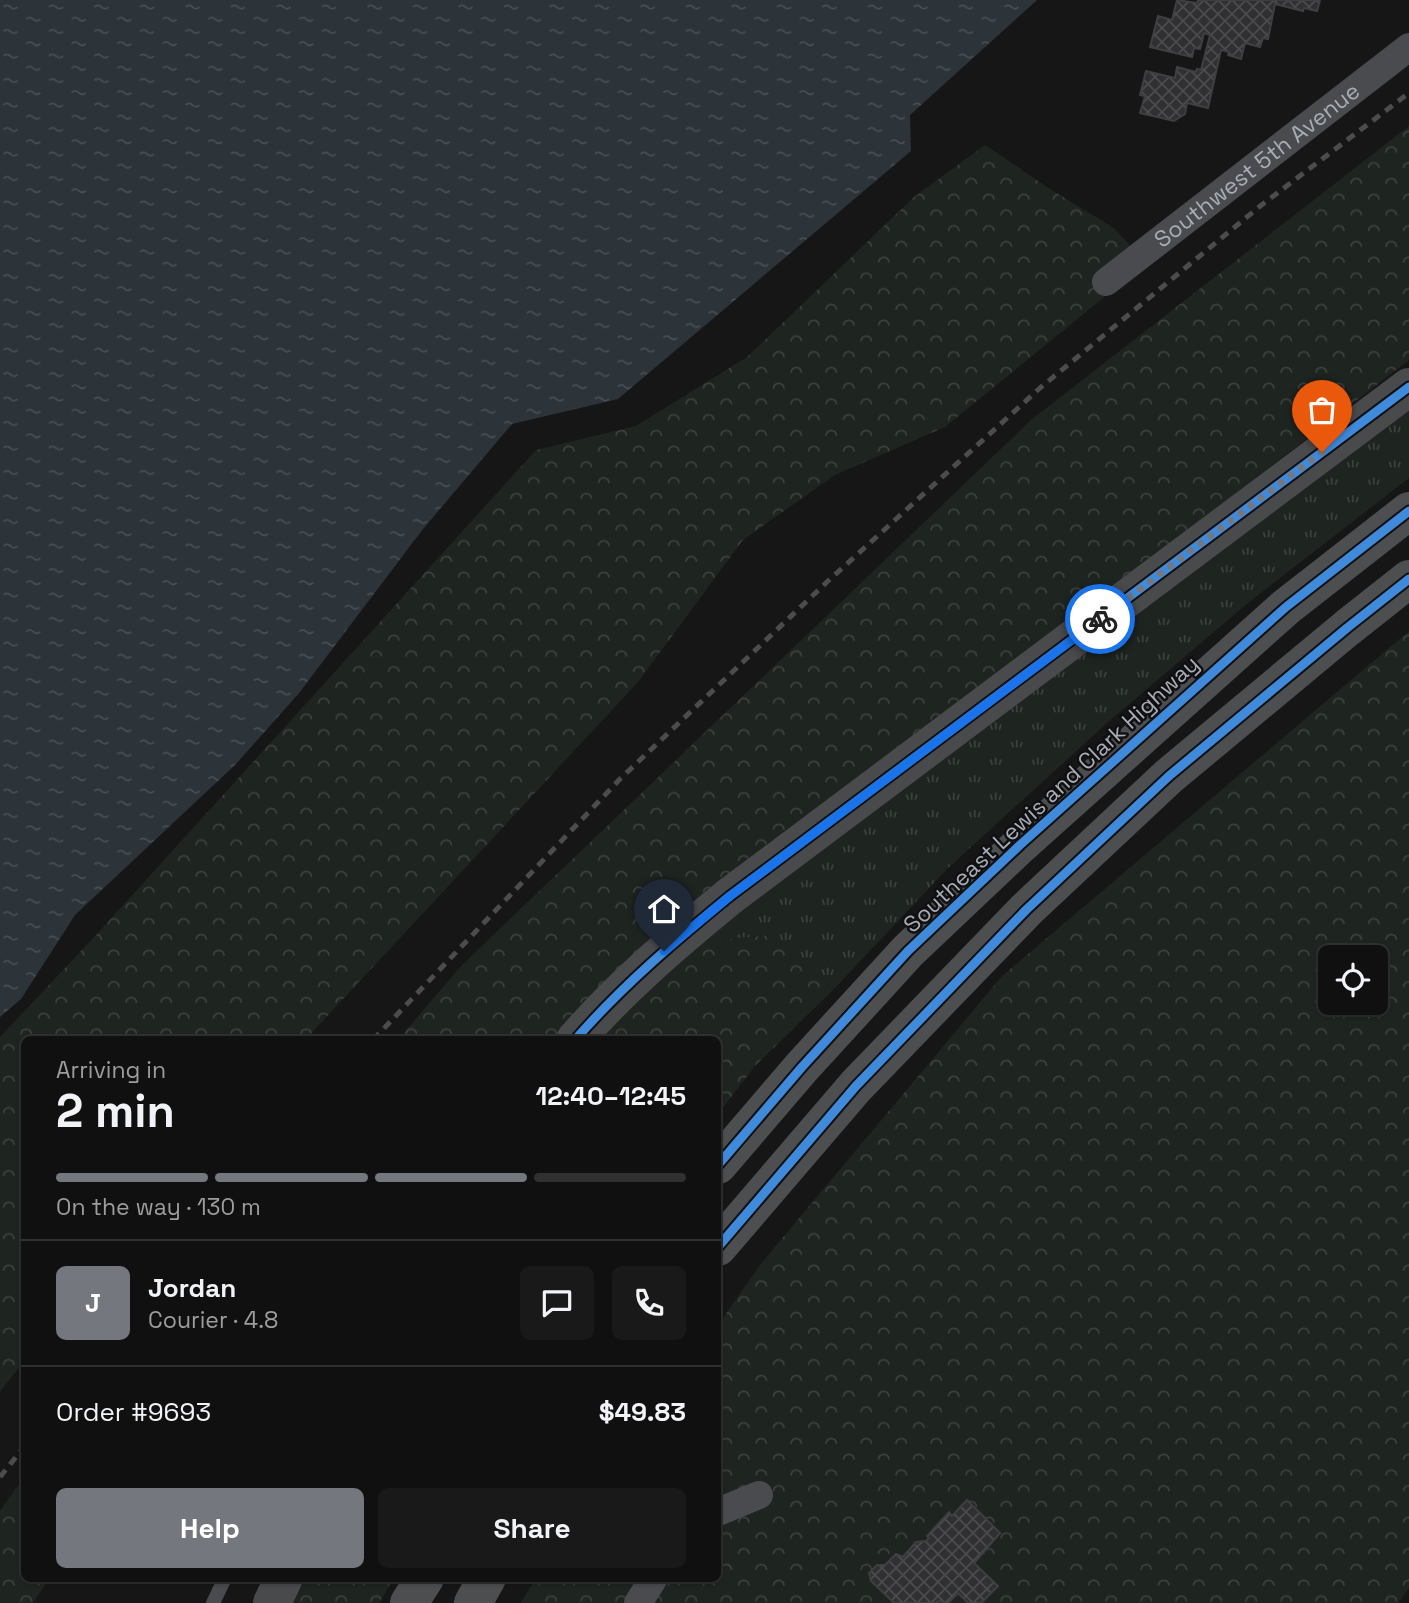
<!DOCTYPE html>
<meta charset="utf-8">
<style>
:root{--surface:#101010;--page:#191919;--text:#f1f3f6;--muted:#9c9d9f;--line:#303030;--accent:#74787e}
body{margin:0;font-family:"Space Grotesk",sans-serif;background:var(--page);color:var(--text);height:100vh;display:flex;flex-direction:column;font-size:26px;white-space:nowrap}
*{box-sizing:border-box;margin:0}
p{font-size:23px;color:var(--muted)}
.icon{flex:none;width:38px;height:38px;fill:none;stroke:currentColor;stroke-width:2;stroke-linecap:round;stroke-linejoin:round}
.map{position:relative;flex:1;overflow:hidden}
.side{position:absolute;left:21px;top:1036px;width:700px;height:546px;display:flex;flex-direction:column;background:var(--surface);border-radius:10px;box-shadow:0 2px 5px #0004,0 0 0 2px var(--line)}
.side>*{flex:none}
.fabs{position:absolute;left:1318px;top:945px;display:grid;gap:14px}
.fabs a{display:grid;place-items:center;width:70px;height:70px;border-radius:10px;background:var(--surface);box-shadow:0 2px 5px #0004,0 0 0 2px var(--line);font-size:35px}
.pin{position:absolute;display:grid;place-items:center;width:60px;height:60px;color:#fff;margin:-72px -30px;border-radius:50% 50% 50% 0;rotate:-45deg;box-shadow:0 0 7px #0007}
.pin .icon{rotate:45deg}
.courier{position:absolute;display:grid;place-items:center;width:70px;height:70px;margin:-35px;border:5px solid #1a73e8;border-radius:50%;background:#fff;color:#222;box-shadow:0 2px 9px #0007}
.overview em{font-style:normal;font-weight:600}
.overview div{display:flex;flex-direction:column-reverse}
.overview{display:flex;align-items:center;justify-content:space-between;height:119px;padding:0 35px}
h1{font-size:46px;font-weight:600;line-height:52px}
.bar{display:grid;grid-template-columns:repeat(4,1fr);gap:10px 7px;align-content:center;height:84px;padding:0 35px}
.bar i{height:9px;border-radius:5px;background:var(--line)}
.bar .on{background:var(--accent)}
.bar p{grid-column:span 4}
.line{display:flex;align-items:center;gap:18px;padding:0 35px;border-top:2px solid var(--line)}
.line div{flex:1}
.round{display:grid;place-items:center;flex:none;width:74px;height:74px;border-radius:10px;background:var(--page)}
.button{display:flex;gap:14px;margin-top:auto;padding:14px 35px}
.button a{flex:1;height:80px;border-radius:10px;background:var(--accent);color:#fff;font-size:28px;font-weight:600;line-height:80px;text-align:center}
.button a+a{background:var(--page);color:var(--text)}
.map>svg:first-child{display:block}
.grass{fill:url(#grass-tufts)}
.forest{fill:url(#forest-crowns);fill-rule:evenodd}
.water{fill:url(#water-ripples)}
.building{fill:url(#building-cross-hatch);stroke:#3e3f42;stroke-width:2}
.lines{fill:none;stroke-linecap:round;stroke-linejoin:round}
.lane{stroke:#4a4b4e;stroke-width:14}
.street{stroke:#4a4b4e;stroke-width:28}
.secondary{stroke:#494a4c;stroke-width:38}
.highway{stroke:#4c4e50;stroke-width:38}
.rail{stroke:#4a4c4d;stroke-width:5;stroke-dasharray:9 7;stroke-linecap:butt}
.cycleway-casing{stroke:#101012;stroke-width:13}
.cycleway{stroke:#408adc;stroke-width:9}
.done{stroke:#74787e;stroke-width:7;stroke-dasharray:0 12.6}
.route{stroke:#1a73e8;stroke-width:9}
.labels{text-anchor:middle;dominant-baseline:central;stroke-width:5;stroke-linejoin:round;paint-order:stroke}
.street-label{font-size:23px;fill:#a7adb6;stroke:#101012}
</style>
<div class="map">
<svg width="1409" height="1603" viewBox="0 0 1409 1603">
<defs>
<pattern id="grass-tufts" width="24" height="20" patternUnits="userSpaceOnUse" patternTransform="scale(1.75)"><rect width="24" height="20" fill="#1e241f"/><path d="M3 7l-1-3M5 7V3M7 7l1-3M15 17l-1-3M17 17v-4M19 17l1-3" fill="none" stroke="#3c413d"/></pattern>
<pattern id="forest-crowns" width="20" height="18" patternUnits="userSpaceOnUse" patternTransform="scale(1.75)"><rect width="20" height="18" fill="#1e241f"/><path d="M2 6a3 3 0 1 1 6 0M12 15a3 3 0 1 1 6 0" fill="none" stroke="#3c413d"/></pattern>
<pattern id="water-ripples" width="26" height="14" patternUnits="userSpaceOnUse" patternTransform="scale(1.75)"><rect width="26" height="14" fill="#2c3339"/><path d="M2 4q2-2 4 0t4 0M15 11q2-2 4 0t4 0" fill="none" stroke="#484e53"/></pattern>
<pattern id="building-cross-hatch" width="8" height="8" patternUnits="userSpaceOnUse" patternTransform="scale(1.75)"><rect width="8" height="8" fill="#303032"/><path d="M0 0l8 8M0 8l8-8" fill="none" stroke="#4b4b4d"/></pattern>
</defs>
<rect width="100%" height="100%" fill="#161616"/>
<polygon class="grass" points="1409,400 1409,478 1249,602 1107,723 947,869 833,990 771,935 694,942"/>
<g class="forest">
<polygon points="1409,126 1409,360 1162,550 739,865 551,1039 398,1040 461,966 1031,420"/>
<polygon points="985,145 1050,189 1114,228 1146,263 945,427 835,475 743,540 638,682 306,1039 24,1040 24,1361 0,1392 0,1037 97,934 536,450 636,426 747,357 914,197"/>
<path d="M1409 631V1588L1398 1603H521L535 1579 718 1578V1325L760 1265 1002 976ZM1330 957H1376V1003H1330Z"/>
<polygon points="771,935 833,990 755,1066 718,1114 718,1040 590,1040 694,942"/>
<polygon points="24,1477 24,1578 49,1579 33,1603 0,1603 0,1511"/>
<polygon points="306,1578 394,1578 394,1579 379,1603 293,1603"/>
</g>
<polygon class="water" points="0,0 1037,0 910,115 911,151 618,399 512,424 423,529 299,693 235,765 75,915 21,999 0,1017"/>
<g class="building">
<polygon points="1177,0 1197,3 1198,0 1320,0 1317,11 1304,8 1303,11 1275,4 1268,39 1263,38 1260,47 1245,43 1241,59 1228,55 1229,52 1221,50 1208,108 1187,103 1185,114 1174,121 1140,113 1145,96 1140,95 1146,71 1175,78 1177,67 1196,72 1197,69 1201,70 1210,35 1204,33 1200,49 1194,48 1192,57 1150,47 1158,16 1172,20"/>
<polygon points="967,1500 1000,1533 974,1563 998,1586 981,1603 968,1603 958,1593 948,1603 938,1601 936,1603 894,1603 871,1581 869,1573 877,1565 885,1565 896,1554 903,1557 916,1542 926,1541 929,1538 927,1536 949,1512 952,1516"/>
</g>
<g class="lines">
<polyline class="lane" points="213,1603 225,1578"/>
<g class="street">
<path id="s1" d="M1106 282 1409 47"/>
<polyline points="718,1512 759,1495"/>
<polyline points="638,1603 654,1578"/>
</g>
<g class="secondary">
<path d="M575 1040C622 986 675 941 730 896L1409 387"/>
<polyline points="272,1603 284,1578"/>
</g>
<g class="highway">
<polyline points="718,1165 802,1067 908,951 1020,845 1286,607 1409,511"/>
<polyline points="718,1247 856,1086 1026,910 1169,776 1347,628 1409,579"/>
<polyline points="409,1603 425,1578"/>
<polyline points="473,1603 487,1578"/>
</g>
<g class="rail">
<polyline points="373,1040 620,779 828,581 1040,388 1259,207 1409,93"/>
<polyline points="0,1477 24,1447"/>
</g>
<g class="cycleway-casing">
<g id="cycleway">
<path d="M575 1040C622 986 675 941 730 896L1409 387"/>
<polyline points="718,1165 802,1067 908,951 1020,845 1286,607 1409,511"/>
<polyline points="718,1247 856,1086 1026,910 1169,776 1347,628 1409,579"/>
</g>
</g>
<use href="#cycleway" class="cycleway"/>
</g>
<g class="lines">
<polyline class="done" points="1100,619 1322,452"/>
<polyline class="route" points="664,951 730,896 1100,619"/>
</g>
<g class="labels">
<g class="street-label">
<text stroke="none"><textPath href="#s1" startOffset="191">Southwest 5th Avenue</textPath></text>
<text transform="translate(1051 794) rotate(-43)">Southeast Lewis and Clark Highway</text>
</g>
</g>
</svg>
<div class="fabs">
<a><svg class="icon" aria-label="locate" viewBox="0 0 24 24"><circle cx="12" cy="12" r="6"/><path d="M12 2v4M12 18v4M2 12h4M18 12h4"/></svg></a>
</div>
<div class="pin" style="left:1322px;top:452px;background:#ea580c"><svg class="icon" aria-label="bag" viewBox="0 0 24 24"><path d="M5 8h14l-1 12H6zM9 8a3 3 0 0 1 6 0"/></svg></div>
<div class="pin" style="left:664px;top:951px;background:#1f2937"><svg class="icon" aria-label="home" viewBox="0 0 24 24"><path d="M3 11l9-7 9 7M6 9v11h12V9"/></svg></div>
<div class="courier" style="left:1100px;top:619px"><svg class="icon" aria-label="bike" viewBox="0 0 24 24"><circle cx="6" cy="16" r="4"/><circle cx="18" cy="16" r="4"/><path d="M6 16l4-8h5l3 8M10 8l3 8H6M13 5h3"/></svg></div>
<section class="side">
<div class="overview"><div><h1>2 min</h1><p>Arriving in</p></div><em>12:40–12:45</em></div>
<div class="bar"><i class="on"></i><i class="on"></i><i class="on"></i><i></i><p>On the way · 130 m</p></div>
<div class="line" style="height:126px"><b class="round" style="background:var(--accent);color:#fff">J</b><div><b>Jordan</b><p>Courier · 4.8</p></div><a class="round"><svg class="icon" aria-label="chat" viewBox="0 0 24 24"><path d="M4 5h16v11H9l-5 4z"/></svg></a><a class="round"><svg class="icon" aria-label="phone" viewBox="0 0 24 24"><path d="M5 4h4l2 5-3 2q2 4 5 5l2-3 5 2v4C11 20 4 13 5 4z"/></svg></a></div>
<div class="line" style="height:91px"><div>Order #9693</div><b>$49.83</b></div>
<div class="button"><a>Help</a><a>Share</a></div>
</section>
</div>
